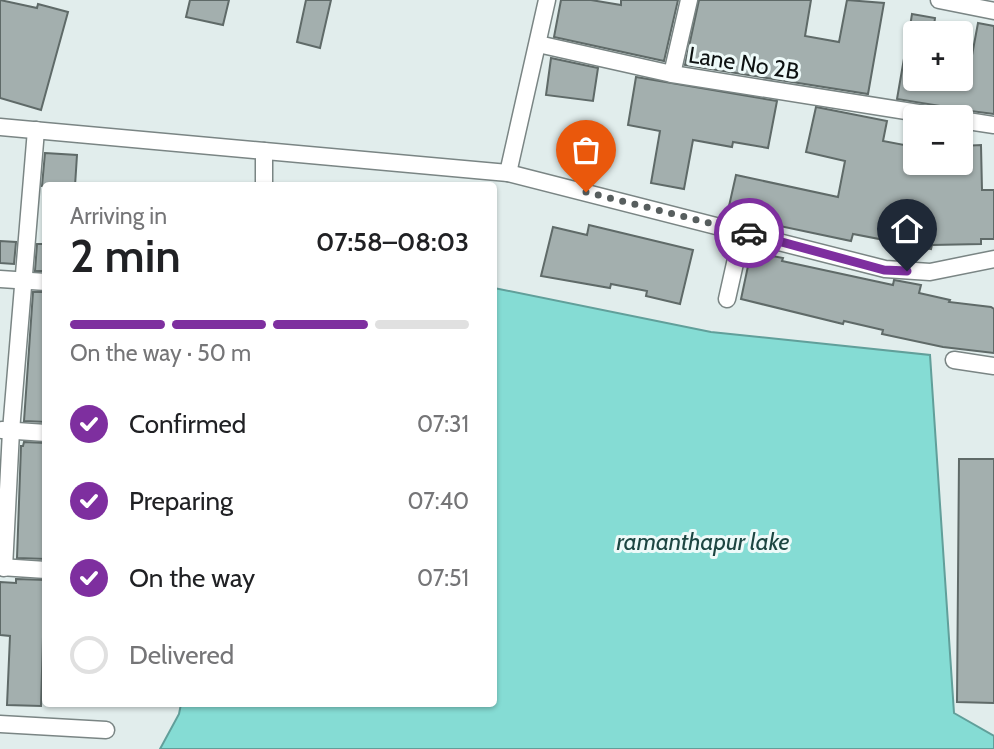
<!DOCTYPE html>
<meta charset="utf-8">
<style>
:root{--surface:#fff;--page:#f6f6f6;--text:#202124;--muted:#757577;--line:#e0e0e0;--accent:#7e2f9f}
body{margin:0;font-family:Cabin,sans-serif;background:var(--page);color:var(--text);height:100vh;display:flex;flex-direction:column;font-size:26px;white-space:nowrap}
*{box-sizing:border-box;margin:0}
p{font-size:23px;color:var(--muted)}
.icon{flex:none;width:38px;height:38px;fill:none;stroke:currentColor;stroke-width:2;stroke-linecap:round;stroke-linejoin:round}
.map{position:relative;flex:1;overflow:hidden}
.side{position:absolute;left:42px;top:182px;width:455px;height:525px;display:flex;flex-direction:column;background:var(--surface);border-radius:7px;box-shadow:0 2px 5px #0004}
.side>*{flex:none}
.controls{position:absolute;left:903px;top:21px;display:grid;gap:14px}
.controls a{display:grid;place-items:center;width:70px;height:70px;border-radius:7px;background:var(--surface);box-shadow:0 2px 5px #0004;font-size:35px}
.pin{position:absolute;display:grid;place-items:center;width:60px;height:60px;color:#fff;margin:-72px -30px;border-radius:50% 50% 50% 0;rotate:-45deg;box-shadow:0 0 7px #0007}
.pin .icon{rotate:45deg}
.courier{position:absolute;display:grid;place-items:center;width:70px;height:70px;margin:-35px;border:5px solid #7e2f9f;border-radius:50%;background:#fff;color:#222;box-shadow:0 2px 9px #0007}
.headline em{font-style:normal;font-weight:600}
.headline div{display:flex;flex-direction:column-reverse}
.headline{display:flex;align-items:center;justify-content:space-between;height:119px;padding:0 28px}
h1{font-size:46px;font-weight:600;line-height:52px}
.bar{display:grid;grid-template-columns:repeat(4,1fr);gap:10px 7px;align-content:center;height:84px;padding:0 28px}
.bar i{height:9px;border-radius:5px;background:var(--line)}
.bar .current{background:var(--accent)}
.bar p{grid-column:span 4}
ol{padding:0 28px;list-style:none}
li{display:flex;align-items:center;gap:21px;height:77px}
li p{margin-inline-start:auto}
li .icon{padding:7px;border-radius:50%;background:var(--accent);color:#fff;stroke-width:4}
li:last-child{color:var(--muted)}
li i{width:38px;height:38px;border:4px solid var(--line);border-radius:50%}
.map>svg:first-child{display:block}
.water{fill:#85dcd4;stroke:#619f9a;stroke-width:2}
.building{fill:#a3afae;stroke:#5f6a68;stroke-width:2}
.lines{fill:none;stroke-linecap:round;stroke-linejoin:round}
.minor-casing{stroke:#7a8584;stroke-width:19}
.minor{stroke:#fff;stroke-width:16}
.done{stroke:#575e5e;stroke-width:7;stroke-dasharray:0 12.6}
.route{stroke:#7e2f9f;stroke-width:9}
.labels{text-anchor:middle;dominant-baseline:central;stroke-width:6;stroke-linejoin:round;paint-order:stroke}
.street-label{font-size:23px;fill:#0d1111;stroke:#eefaf9}
.water-label{font-size:24px;font-style:italic;fill:#1d4642;stroke:#eefaf9}
</style>
<div class="map">
<svg width="994" height="749" viewBox="0 0 994 749">
<rect width="100%" height="100%" fill="#e1edec"/>
<polygon class="water" points="494,288 711,332 930,355 954,713 994,736 994,749 160,749 179,714 181,704 494,704"/>
<g class="building">
<polygon points="0,0 37,8 38,4 68,12 41,110 0,98"/>
<polygon points="190,0 229,0 223,25 186,17"/>
<polygon points="306,0 331,0 320,48 297,42"/>
<polygon points="561,0 591,0 621,5 621,0 678,0 664,61 554,37"/>
<polygon points="699,0 811,0 805,36 839,42 847,0 884,3 868,94 685,65"/>
<polygon points="912,14 935,18 933,33 909,33"/>
<polygon points="978,23 994,26 994,114 963,110 955,112 946,107 897,99 907,41 915,42 915,79 961,79 961,64 970,66"/>
<polygon points="551,58 598,68 593,101 546,95"/>
<polygon points="636,77 777,101 768,148 733,142 732,147 693,140 684,189 651,183 660,131 628,125"/>
<polygon points="816,107 887,121 883,141 915,147 915,163 961,163 961,146 981,145 982,190 994,190 994,239 981,239 981,244 932,245 931,249 853,234 851,241 727,215 736,175 838,197 845,161 806,152"/>
<polygon points="45,153 77,155 75,186 42,186"/>
<polygon points="589,225 693,250 680,304 646,296 647,291 611,284 610,288 541,276 553,227 587,235"/>
<polygon points="0,241 16,242 14,264 0,263"/>
<polygon points="37,244 46,244 46,271 35,271"/>
<polygon points="751,252 783,258 782,261 893,285 894,280 921,285 919,293 950,300 949,302 991,307 994,309 994,353 943,347 882,334 883,330 844,321 843,324 741,299"/>
<polygon points="33,292 46,292 46,422 24,421"/>
<polygon points="24,442 46,443 46,559 17,558 21,446 23,446"/>
<polygon points="959,459 994,459 994,703 957,702"/>
<polygon points="16,579 46,580 46,637 43,637 41,706 7,705 10,636 0,635 0,582 16,583"/>
</g>
<g class="lines">
<g class="minor-casing">
<g id="minor">
<polyline points="939,0 994,11"/>
<polyline points="538,44 672,74 944,117"/>
<polyline points="672,74 689,0"/>
<polyline points="961,120 994,125"/>
<polyline points="0,127 508,173 885,269 930,272 994,259"/>
<polyline points="508,173 547,0"/>
<polyline points="264,186 264,151"/>
<polyline points="0,279 46,282"/>
<polyline points="727,299 742,232"/>
<polyline points="954,360 994,366"/>
<polyline points="2,430 46,433"/>
<polyline points="0,567 46,570"/>
<polyline points="4,568 11,431 36,130"/>
<polyline points="0,724 106,730"/>
</g>
</g>
<use href="#minor" class="minor"/>
</g>
<g class="lines">
<polyline class="done" points="586,192 749,233"/>
<polyline class="route" points="749,233 884,270 907,271"/>
</g>
<g class="labels">
<g class="street-label">
<text transform="translate(744 63) rotate(9)">Lane No 2B</text>
</g>
<g class="water-label">
<text x="703" y="541">ramanthapur lake</text>
</g>
</g>
</svg>
<div class="controls">
<a>+</a>
<a>−</a>
</div>
<div class="pin" style="left:586px;top:192px;background:#ea580c"><svg class="icon" aria-label="bag" viewBox="0 0 24 24"><path d="M5 8h14l-1 12H6zM9 8a3 3 0 0 1 6 0"/></svg></div>
<div class="pin" style="left:907px;top:271px;background:#1f2937"><svg class="icon" aria-label="home" viewBox="0 0 24 24"><path d="M3 11l9-7 9 7M6 9v11h12V9"/></svg></div>
<div class="courier" style="left:749px;top:233px"><svg class="icon" aria-label="car" viewBox="0 0 24 24"><path d="M5 17H2v-5l4-1 3-4h7l3 4 3 1v5h-3M9 17h6M6 11h13"/><circle cx="7" cy="17" r="2"/><circle cx="17" cy="17" r="2"/></svg></div>
<section class="side">
<div class="headline"><div><h1>2 min</h1><p>Arriving in</p></div><em>07:58–08:03</em></div>
<div class="bar"><i class="current"></i><i class="current"></i><i class="current"></i><i></i><p>On the way · 50 m</p></div>
<ol>
<li><svg class="icon" aria-label="check" viewBox="0 0 24 24"><path d="M5 12l5 5 9-10"/></svg>Confirmed<p>07:31</p></li>
<li><svg class="icon" aria-label="check" viewBox="0 0 24 24"><path d="M5 12l5 5 9-10"/></svg>Preparing<p>07:40</p></li>
<li><svg class="icon" aria-label="check" viewBox="0 0 24 24"><path d="M5 12l5 5 9-10"/></svg>On the way<p>07:51</p></li>
<li><i></i>Delivered</li>
</ol>
</section>
</div>
